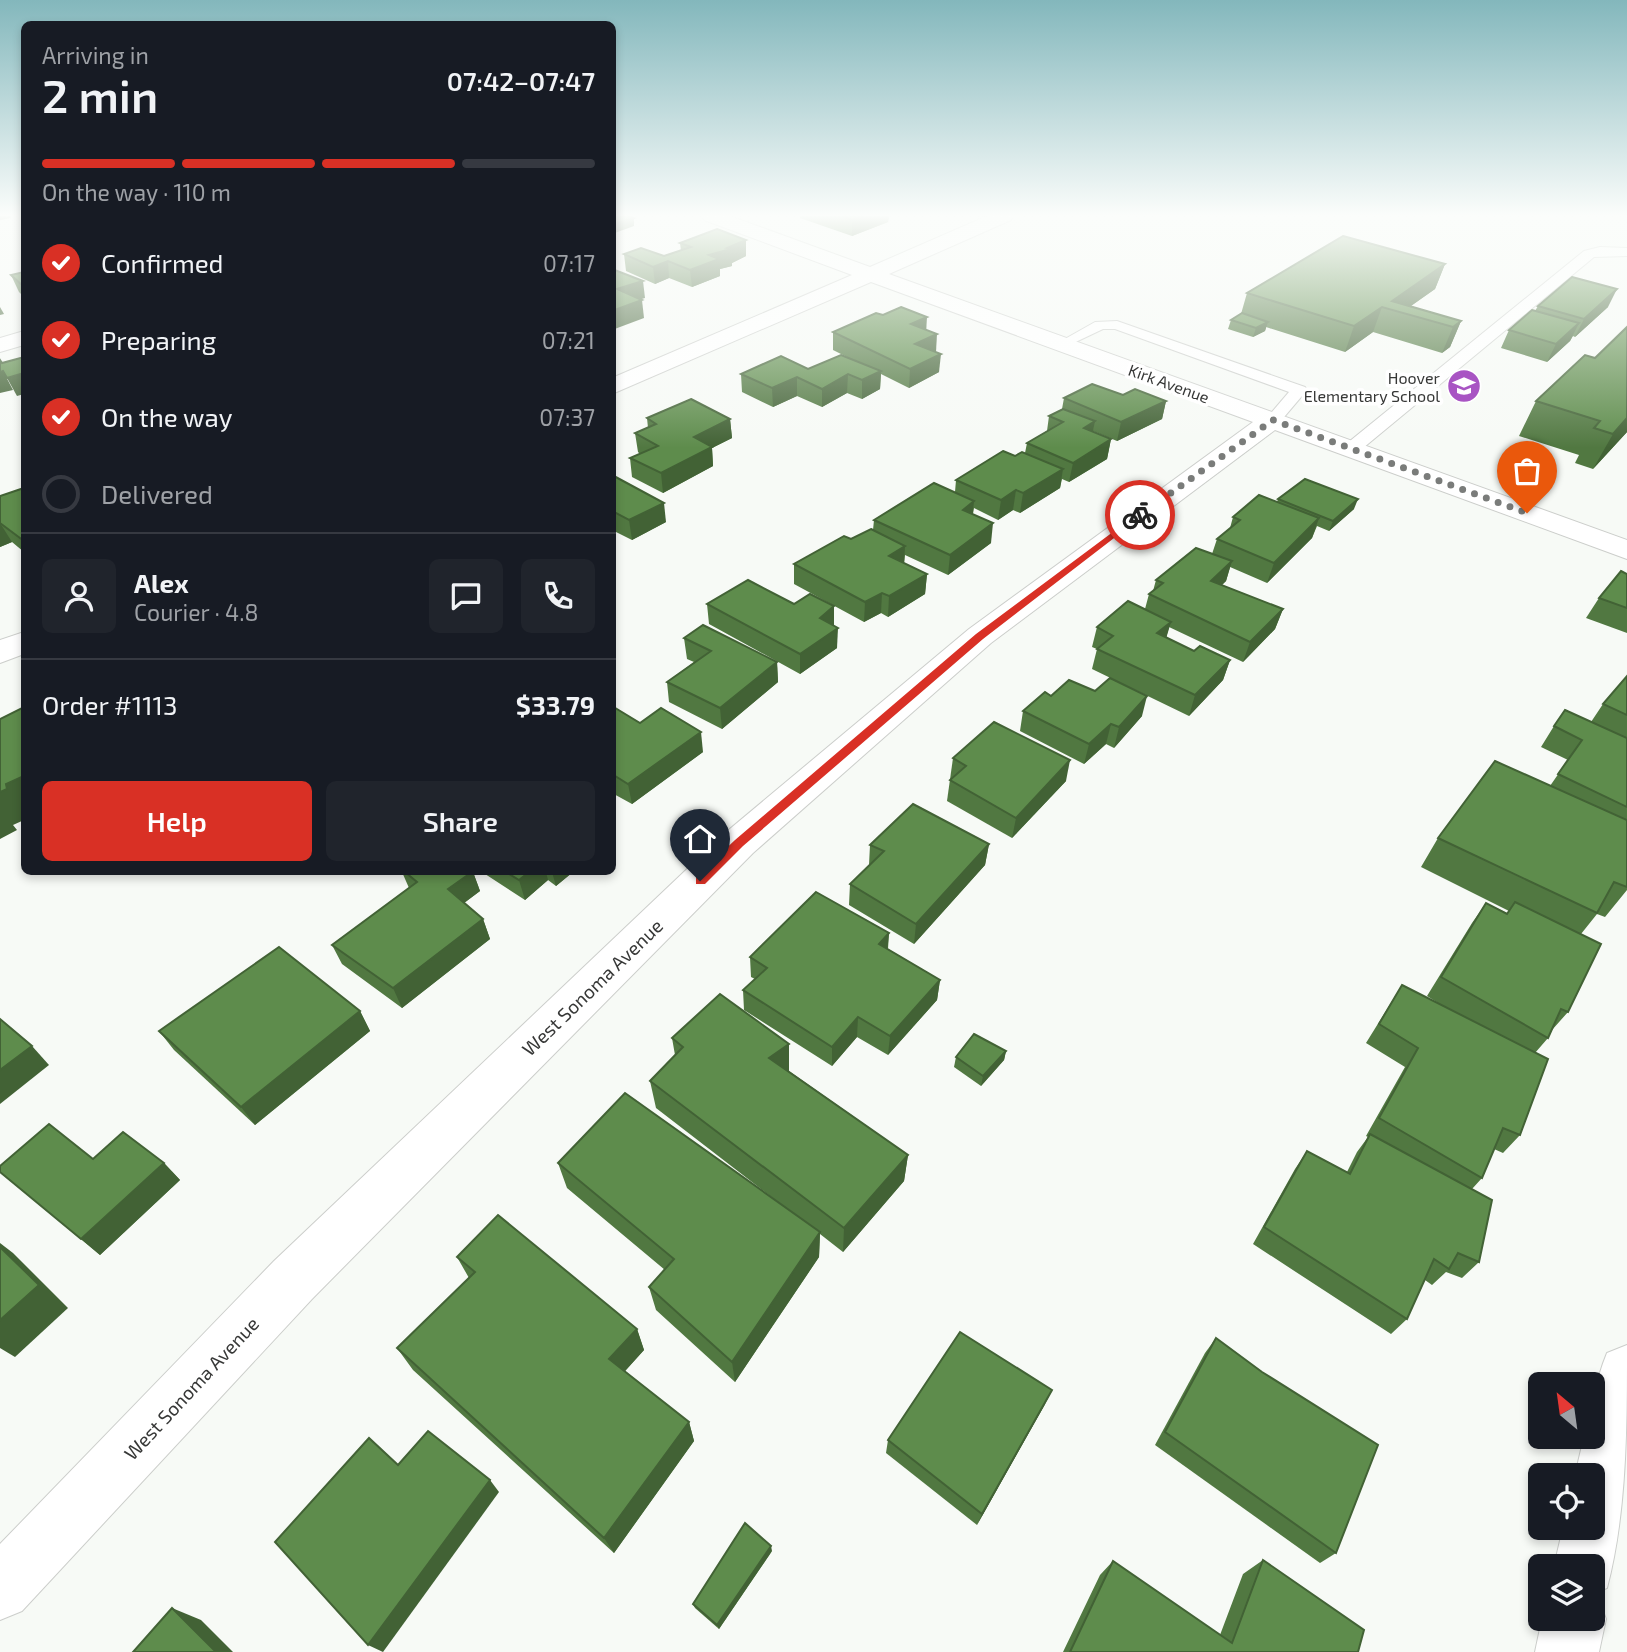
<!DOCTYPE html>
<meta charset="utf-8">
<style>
:root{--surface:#171b24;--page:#20242c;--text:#f1f3f6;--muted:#9ea1a6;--line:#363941;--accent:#d93025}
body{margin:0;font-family:"Exo 2",sans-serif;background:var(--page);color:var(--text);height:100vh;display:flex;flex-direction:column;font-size:26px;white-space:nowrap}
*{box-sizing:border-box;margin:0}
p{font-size:23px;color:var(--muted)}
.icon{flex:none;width:38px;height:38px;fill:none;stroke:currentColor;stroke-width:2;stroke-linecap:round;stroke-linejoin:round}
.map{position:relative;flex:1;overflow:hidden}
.side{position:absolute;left:21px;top:21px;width:595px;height:854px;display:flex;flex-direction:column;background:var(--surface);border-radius:10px;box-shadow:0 4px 10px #0003}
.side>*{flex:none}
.needle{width:46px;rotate:331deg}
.controls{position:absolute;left:1528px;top:1372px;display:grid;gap:14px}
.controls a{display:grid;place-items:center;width:77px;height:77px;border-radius:10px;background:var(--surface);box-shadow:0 4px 10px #0003;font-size:35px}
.pin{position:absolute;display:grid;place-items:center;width:60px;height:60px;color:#fff;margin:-72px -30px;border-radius:50% 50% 50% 0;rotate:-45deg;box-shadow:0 0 7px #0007}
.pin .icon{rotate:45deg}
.courier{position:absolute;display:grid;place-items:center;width:70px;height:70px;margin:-35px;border:5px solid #d93025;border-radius:50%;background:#fff;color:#222;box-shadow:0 2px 9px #0007}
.headline em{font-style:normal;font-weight:600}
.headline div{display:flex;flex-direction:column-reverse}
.headline{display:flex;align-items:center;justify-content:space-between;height:119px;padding:0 21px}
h1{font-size:46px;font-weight:600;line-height:52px}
.bar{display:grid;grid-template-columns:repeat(4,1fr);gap:10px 7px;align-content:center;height:84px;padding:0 21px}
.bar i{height:9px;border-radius:5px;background:var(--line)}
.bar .current{background:var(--accent)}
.bar p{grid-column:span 4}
.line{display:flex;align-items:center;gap:18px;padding:0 21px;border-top:2px solid var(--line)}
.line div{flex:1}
.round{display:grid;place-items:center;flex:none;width:74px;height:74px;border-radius:10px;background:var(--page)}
ol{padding:0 21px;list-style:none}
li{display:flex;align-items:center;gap:21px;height:77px}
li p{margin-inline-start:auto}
li .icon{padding:7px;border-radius:50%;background:var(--accent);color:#fff;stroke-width:4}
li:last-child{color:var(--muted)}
li i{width:38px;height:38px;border:4px solid var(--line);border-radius:50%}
.button{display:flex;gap:14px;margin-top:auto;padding:14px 21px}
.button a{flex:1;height:80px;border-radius:10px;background:var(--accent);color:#fff;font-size:28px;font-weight:600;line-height:80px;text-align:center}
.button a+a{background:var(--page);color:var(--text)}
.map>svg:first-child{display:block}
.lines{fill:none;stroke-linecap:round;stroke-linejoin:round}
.lane-casing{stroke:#cccecb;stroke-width:2}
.street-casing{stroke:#cccecb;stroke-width:2}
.lane{fill:#fff;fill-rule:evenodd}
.street{fill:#fff;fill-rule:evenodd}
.wall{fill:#517841}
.shaded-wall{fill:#426235}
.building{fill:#5e8c4c;stroke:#426235;stroke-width:2}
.route{fill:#d93025}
.done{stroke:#7a7c7a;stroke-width:7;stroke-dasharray:0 12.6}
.labels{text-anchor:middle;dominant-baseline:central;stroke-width:7;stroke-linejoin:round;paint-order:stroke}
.far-poi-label{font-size:16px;fill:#373837;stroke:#fff;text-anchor:end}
.far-street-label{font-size:16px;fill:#373837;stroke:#fff}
.street-label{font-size:19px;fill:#373837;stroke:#fff}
</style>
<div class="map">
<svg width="1627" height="1652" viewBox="0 0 1627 1652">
<rect width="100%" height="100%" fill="#f7faf6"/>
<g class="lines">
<g class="lane-casing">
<g id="lane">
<polygon points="1600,247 1627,248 1627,256 1594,257 1357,453 1345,453 1343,449 1345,445 1584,251"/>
<polygon points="1117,321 1305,387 1307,390 1279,423 1273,425 1265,420 1289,392 1115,329 1103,329 1063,348 1056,344 1095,322"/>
</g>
</g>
<g class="street-casing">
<g id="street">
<polygon points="702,216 730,216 870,267 987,216 1013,216 1011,220 889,274 1627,540 1627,559 1275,430 991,643 753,853 312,1299 22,1611 0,1620 0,1544 274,1261 725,833 969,629 1253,422 871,282 612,394 612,378 852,275 704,220"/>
<polygon points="24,331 24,345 0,352 0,338"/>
<polygon points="24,632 24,654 0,663 0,640"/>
<path d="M1627 1345C1627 1425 1627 1513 1607 1588L1592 1594V1566H1554L1563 1528H1592V1475H1575L1584 1437H1592C1592 1406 1595 1382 1607 1353Z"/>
<polygon points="1592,1595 1597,1596 1606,1619 1599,1652 1535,1652 1542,1619 1592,1619"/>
</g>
</g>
<use href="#lane" class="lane"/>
<use href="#street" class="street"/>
</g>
<g class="wall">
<polygon points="800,216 889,216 888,222 852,236 800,218"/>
<polygon points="746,240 746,256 732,263 732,266 720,269 720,276 692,287 669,278 655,284 626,271 624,254 664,256 681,251 680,243"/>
<polygon points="1445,264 1435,289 1411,306 1461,321 1450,347 1442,353 1373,332 1345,352 1266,327 1265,331 1253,337 1228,329 1231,320 1241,314 1247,293"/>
<polygon points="24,272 24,297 19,292 11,275"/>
<polygon points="1538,306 1608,307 1575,337 1573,336 1570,341 1547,362 1501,348 1509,330 1535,311"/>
<polygon points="926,330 936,352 939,372 909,388 881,374 880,389 862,399 847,393 822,407 797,396 773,407 742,392 741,374 808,369 849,358 833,350 833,332"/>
<polygon points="1595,358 1627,432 1593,469 1575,463 1579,455 1519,436 1536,401"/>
<polygon points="1123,395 1166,401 1162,419 1117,441 1093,431 1093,432 1111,439 1107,459 1069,482 1062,479 1060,488 1020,513 1013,510 998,520 974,508 973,514 991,543 948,575 905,555 904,563 927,574 925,594 888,617 881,613 864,622 794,584 794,564 873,530 874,520 955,492 956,480 1025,453 1027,443 1047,431 1049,416 1062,409 1064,398"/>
<polygon points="647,418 730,419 732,438 712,448 713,466 663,493 632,477 630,458 640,454 638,452 635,433 648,428"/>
<polygon points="612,475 666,522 632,540 612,530"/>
<polygon points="24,488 24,552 12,542 0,547 0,496"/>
<polygon points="1278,499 1354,509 1329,531 1317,526 1312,538 1267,583 1230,567 1226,581 1222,585 1283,609 1275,629 1243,662 1169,627 1166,638 1194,651 1230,660 1223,680 1189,716 1092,669 1097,649 1092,647 1097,627 1145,609 1149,594 1153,591 1156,580 1212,554 1217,539 1230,528 1233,517 1277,502"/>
<polygon points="1627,574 1627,633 1586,618 1599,598"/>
<polygon points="707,604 794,604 834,606 834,626 837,648 800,674 709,624"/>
<polygon points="684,638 777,662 778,682 722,729 669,702 667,682 694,662 687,659"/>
<polygon points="1627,676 1627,890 1605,917 1597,914 1581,934 1568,1012 1552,1030 1548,1038 1535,1053 1520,1135 1503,1153 1494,1149 1482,1178 1472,1189 1479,1262 1462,1278 1446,1272 1432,1285 1425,1280 1407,1319 1391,1334 1253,1244 1295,1169 1307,1151 1347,1172 1357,1152 1368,1137 1366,1136 1405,1067 1366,1043 1402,985 1443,1006 1427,996 1472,923 1486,903 1507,913 1509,911 1421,867 1438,838 1550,786 1568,760 1541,747 1554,726 1591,722 1603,704"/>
<polygon points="1051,696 1142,716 1114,748 1106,744 1084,764 1020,731 1023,711"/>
<polygon points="612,706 640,723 703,752 632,804 612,793"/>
<polygon points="953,758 1066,781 1012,838 947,801"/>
<polygon points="989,844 985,865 914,944 849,905 850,884 869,865 870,845"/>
<polygon points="402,872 473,872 480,891 464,903 483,919 490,939 402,1008 342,964 332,945 409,888"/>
<polygon points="482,872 573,872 556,886 548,880 525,900"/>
<polygon points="889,933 888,949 940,980 937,1000 888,1055 857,1037 832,1066 744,1010 743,990 755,979 751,977 750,957"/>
<polygon points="360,1011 370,1031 255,1125 174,1050 159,1031"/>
<polygon points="672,1038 789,1071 908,1155 904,1181 843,1252 820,1234 819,1257 735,1382 656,1310 649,1287 665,1270 567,1188 558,1163 791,1212 656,1108 650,1081 675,1055"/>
<polygon points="1006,1051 1004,1060 981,1086 954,1067 956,1057"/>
<polygon points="93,1159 164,1163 180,1180 100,1255 0,1172"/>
<polygon points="457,1257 637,1329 644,1350 625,1371 689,1422 694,1441 614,1553 413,1370 397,1348 469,1278"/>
<polygon points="1216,1338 1336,1553 1320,1563 1155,1445 1205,1353"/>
<polygon points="1045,1404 977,1525 886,1453 888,1440"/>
<polygon points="772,1551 719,1629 695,1608 693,1604"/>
<polygon points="1263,1560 1358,1652 1063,1652 1100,1575 1113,1561 1220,1635 1243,1574"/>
</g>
<g class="shaded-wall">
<polygon points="0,216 10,216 11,218 0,220"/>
<polygon points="862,216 889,216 888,222 852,236 852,220"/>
<polygon points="634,218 634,226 612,234 612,225"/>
<polygon points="746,240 746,256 732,263 732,266 720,269 720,276 692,287 690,270 709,255"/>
<polygon points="668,261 669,278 655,284 653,267"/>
<polygon points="1445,264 1435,289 1402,312 1392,301"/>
<polygon points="643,281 645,298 619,306 617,289"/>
<polygon points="1617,289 1608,307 1575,337 1584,319"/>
<polygon points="642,300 644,318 612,330 612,311"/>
<polygon points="0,307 4,314 0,315"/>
<polygon points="1382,307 1373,332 1345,352 1354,326"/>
<polygon points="927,317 926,334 911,324"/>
<polygon points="1461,321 1450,347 1442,353 1453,327"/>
<polygon points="1268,322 1265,331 1253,337 1256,328"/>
<polygon points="1579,323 1570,341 1547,362 1556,344"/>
<polygon points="937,334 936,352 915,344"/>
<polygon points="941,354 939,372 909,388 910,369"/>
<polygon points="3,371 13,390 0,393 0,372"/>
<polygon points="881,371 880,389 862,399 862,380"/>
<polygon points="24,373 24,394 17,396 7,378"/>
<polygon points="848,374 847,393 822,407 822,389"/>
<polygon points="797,377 797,396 773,407 772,388"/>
<polygon points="1166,401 1162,419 1117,441 1121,422"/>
<polygon points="1627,418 1627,432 1593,469 1613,434"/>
<polygon points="730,419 732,438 712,448 713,466 663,493 661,473 694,437"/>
<polygon points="1095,421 1091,440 1084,428"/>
<polygon points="1111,439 1107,459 1069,482 1073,463"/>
<polygon points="1063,469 1060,488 1020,513 1023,493"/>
<polygon points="1016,490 1013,510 998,520 1001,500"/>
<polygon points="1358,499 1354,509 1329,531 1333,521"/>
<polygon points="974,501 972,521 963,510"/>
<polygon points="664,503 666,522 632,540 629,520"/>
<polygon points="1319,518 1312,538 1267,583 1274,563"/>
<polygon points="0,523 12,542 0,547"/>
<polygon points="993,523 991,543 948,575 950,555"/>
<polygon points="905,546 904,566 889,556"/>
<polygon points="1232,561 1226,581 1205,601 1211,581"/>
<polygon points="927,574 925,594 888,617 889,596"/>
<polygon points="882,593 881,613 864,622 865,602"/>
<polygon points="834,606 834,627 820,618"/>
<polygon points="1283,609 1275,629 1243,662 1250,642"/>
<polygon points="1171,622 1165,642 1157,633"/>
<polygon points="838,628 837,648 800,674 800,654"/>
<polygon points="1230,660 1223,680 1189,716 1195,695"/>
<polygon points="777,662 778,682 722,729 720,708"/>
<polygon points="1147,696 1142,716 1114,748 1119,727"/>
<polygon points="1111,724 1106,744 1084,764 1089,744"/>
<polygon points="701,732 703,752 632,804 628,784"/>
<polygon points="1070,760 1066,781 1012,838 1016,818"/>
<polygon points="24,776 24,820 13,825 17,830 0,839 0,792 6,784"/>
<polygon points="989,844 985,865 914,944 916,924"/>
<polygon points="472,872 473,872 480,891 456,909 448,889"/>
<polygon points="529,872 546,872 548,880 525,900 519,880"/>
<polygon points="552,872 573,872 556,886"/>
<polygon points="483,919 490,939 402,1008 393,988"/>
<polygon points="889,933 887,953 879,944"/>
<polygon points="940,980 937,1000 888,1055 890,1036"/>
<polygon points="360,1011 370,1031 255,1125 241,1107"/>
<polygon points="858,1017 857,1037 832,1066 832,1047"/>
<polygon points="789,1044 789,1071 771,1086 769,1058"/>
<polygon points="32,1046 49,1065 0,1104 0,1070"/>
<polygon points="1006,1051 1004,1060 981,1086 983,1076"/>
<polygon points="908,1155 904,1181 843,1252 844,1228"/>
<polygon points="164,1163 180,1180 100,1255 81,1239"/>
<polygon points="820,1232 819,1257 735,1382 732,1362"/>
<polygon points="0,1243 13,1253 68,1308 15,1357 0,1348"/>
<polygon points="637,1329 644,1350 617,1380 609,1359"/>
<polygon points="1052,1390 1045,1404 977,1525 982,1514"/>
<polygon points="689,1422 694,1441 614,1553 604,1538"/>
<polygon points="490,1480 499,1492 383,1652 368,1645"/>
<polygon points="771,1546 772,1551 719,1629 717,1625"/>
<polygon points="172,1608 201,1620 233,1652 216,1652"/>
</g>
<g class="building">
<polygon points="612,216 630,216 634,218 612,225"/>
<polygon points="842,216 862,216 852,220"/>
<polygon points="717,229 746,240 727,248 731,249 709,255 719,259 690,270 668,261 653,267 624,254 641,248 664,256 691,247 680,243"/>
<polygon points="1343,236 1445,264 1392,301 1461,321 1453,327 1382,307 1354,326 1247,293"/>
<polygon points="612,269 643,281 617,289 642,300 612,311"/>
<polygon points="24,272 24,287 11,275"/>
<polygon points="1572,277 1617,289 1584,319 1538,306"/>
<polygon points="901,307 927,317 911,324 937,334 915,344 941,354 910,369 833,332 876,313 883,315"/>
<polygon points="1532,310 1579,323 1556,344 1509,330"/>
<polygon points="1242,313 1268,322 1256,328 1231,320"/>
<polygon points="1627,327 1627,418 1613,434 1594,428 1600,421 1536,401 1585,355 1595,358"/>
<polygon points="841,355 881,371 862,380 848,374 822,389 797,377 772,388 741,374 781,356 808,369"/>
<polygon points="24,357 24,373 7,378 3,371 0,372 0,360 2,363"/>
<polygon points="1092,384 1123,395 1135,389 1166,401 1121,422 1064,398"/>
<polygon points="691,399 730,419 694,437 712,447 661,473 630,458 658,446 635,433 656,424 647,418"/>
<polygon points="1063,409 1095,421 1084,428 1111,439 1073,463 1027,443 1063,422 1049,416"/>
<polygon points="1003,451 1015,456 1022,452 1063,469 1023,493 1016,490 1001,500 956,480"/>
<polygon points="612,475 664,503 629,520 612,511"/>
<polygon points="1305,479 1358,499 1333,521 1278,499"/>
<polygon points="934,483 974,501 963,510 993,523 950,555 874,520"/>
<polygon points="24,488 24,541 0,523 0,496"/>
<polygon points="1259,495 1319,518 1274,563 1217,539 1240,520 1233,517"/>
<polygon points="871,529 905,546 889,556 927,574 889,596 882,593 865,602 794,564 844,536 851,539"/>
<polygon points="1196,548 1232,561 1211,581 1283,609 1250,642 1149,594 1163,583 1156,580"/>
<polygon points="1621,571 1627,574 1627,608 1599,598"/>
<polygon points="748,580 794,604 810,594 834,606 820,618 838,628 800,654 707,604"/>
<polygon points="1128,601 1171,622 1157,633 1194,651 1200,646 1230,660 1195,695 1097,649 1113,636 1097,627"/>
<polygon points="703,625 777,662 720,708 667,682 711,651 684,638"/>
<polygon points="1627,676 1627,715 1603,704"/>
<polygon points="1110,678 1147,696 1119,727 1111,724 1089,744 1023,711 1045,692 1051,696 1069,680 1095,691"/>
<polygon points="612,706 640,723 661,708 701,732 628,784 612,774"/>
<polygon points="24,707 24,776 6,784 7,789 0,792 0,719"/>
<polygon points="1565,710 1627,738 1627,807 1558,774 1582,740 1554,726"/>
<polygon points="994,722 1070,760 1016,818 950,780 966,766 953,758"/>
<polygon points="1495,761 1627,820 1627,887 1614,882 1597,913 1438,838"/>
<polygon points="913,804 989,844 916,924 850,884 884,851 870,845"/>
<polygon points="405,872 472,872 448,889 483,919 393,988 332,945 417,882"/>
<polygon points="506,872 529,872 519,880"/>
<polygon points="816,892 889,933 879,944 940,980 890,1036 858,1017 832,1047 743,990 767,968 750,957"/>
<polygon points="1515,902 1601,944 1568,1012 1561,1009 1548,1038 1441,977 1486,903 1507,914"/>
<polygon points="279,947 360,1011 241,1107 159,1031"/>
<polygon points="1402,985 1548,1059 1520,1135 1503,1128 1482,1178 1379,1118 1418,1048 1379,1024"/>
<polygon points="720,994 789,1044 769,1058 908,1155 844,1228 650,1081 683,1047 672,1038"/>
<polygon points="0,1019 32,1046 0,1070"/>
<polygon points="974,1034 1006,1051 983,1076 956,1057"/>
<polygon points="625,1093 820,1232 732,1362 649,1287 674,1259 558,1163"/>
<polygon points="49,1124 93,1159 123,1132 164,1163 81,1239 0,1172 0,1166"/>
<polygon points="1370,1134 1492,1200 1479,1262 1458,1253 1449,1269 1434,1259 1407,1319 1264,1227 1307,1151 1350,1174"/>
<polygon points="498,1215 637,1329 609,1359 689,1422 604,1538 397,1348 475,1272 457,1257"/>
<polygon points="0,1247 39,1285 0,1320"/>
<polygon points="960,1332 1052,1390 982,1514 888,1440"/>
<polygon points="1216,1338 1262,1372 1378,1445 1336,1553 1165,1432"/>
<polygon points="428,1431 490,1480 368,1645 275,1542 369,1438 398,1465"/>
<polygon points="745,1523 771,1546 717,1625 693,1604"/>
<polygon points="1263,1560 1364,1630 1358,1652 1070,1652 1113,1561 1232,1643"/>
<polygon points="172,1608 216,1652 133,1652"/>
</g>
<linearGradient id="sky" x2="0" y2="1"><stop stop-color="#83b7bc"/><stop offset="0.48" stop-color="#fbfdfb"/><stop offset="1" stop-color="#fbfdfb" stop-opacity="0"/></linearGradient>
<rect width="1627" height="448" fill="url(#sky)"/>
<polygon class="route" points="1137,514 1144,515 983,639 743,846 705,884 696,884 696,877 735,840 976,634"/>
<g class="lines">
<polyline class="done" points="1140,515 1273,420 1527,513"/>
</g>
<defs>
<g id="school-disc" transform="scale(1.75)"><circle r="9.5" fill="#a854c3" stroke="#fff"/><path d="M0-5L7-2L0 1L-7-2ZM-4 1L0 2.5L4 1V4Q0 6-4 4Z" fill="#fff"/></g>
</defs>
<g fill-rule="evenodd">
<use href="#school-disc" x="1464" y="386"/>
</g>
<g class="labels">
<g class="far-poi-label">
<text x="1440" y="377">Hoover<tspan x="1440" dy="18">Elementary School</tspan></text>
</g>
<g class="far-street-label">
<text transform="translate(1169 383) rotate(20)">Kirk Avenue</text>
</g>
<g class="street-label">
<text transform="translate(592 987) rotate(-44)">West Sonoma Avenue</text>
<text transform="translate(191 1388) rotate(-47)">West Sonoma Avenue</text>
</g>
</g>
</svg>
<div class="controls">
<a><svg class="needle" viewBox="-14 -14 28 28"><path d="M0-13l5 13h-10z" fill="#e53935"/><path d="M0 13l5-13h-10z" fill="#9ea1a6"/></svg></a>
<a><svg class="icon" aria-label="locate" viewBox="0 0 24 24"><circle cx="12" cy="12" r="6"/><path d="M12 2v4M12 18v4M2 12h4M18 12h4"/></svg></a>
<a><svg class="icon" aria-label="layers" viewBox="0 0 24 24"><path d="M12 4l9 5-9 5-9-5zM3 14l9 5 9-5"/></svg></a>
</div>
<div class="pin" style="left:1527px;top:513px;background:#ea580c"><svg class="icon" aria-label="bag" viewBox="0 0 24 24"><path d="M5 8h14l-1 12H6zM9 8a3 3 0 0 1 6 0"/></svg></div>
<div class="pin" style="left:700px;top:881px;background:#1f2937"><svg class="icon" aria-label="home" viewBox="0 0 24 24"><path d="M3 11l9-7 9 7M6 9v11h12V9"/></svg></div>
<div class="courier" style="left:1140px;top:515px"><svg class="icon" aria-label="bike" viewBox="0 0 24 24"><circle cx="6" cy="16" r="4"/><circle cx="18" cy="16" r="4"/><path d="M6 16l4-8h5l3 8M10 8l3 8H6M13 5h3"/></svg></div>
<section class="side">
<div class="headline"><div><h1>2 min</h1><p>Arriving in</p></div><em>07:42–07:47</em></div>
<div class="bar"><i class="current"></i><i class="current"></i><i class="current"></i><i></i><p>On the way · 110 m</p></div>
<ol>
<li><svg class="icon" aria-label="check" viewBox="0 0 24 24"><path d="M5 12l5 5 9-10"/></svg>Confirmed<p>07:17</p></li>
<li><svg class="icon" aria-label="check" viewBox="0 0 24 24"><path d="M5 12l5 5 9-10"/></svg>Preparing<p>07:21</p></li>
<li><svg class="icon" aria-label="check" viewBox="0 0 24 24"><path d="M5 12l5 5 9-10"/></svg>On the way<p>07:37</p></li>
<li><i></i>Delivered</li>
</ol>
<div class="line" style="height:126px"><a class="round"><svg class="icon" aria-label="person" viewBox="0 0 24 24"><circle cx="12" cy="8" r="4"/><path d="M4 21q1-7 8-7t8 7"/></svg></a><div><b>Alex</b><p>Courier · 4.8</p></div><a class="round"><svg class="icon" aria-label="chat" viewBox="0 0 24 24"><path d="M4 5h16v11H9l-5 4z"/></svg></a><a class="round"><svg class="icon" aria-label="phone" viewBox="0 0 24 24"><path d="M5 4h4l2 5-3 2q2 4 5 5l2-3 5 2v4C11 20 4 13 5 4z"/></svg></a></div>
<div class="line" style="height:91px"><div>Order #1113</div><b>$33.79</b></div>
<div class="button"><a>Help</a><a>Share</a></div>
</section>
</div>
